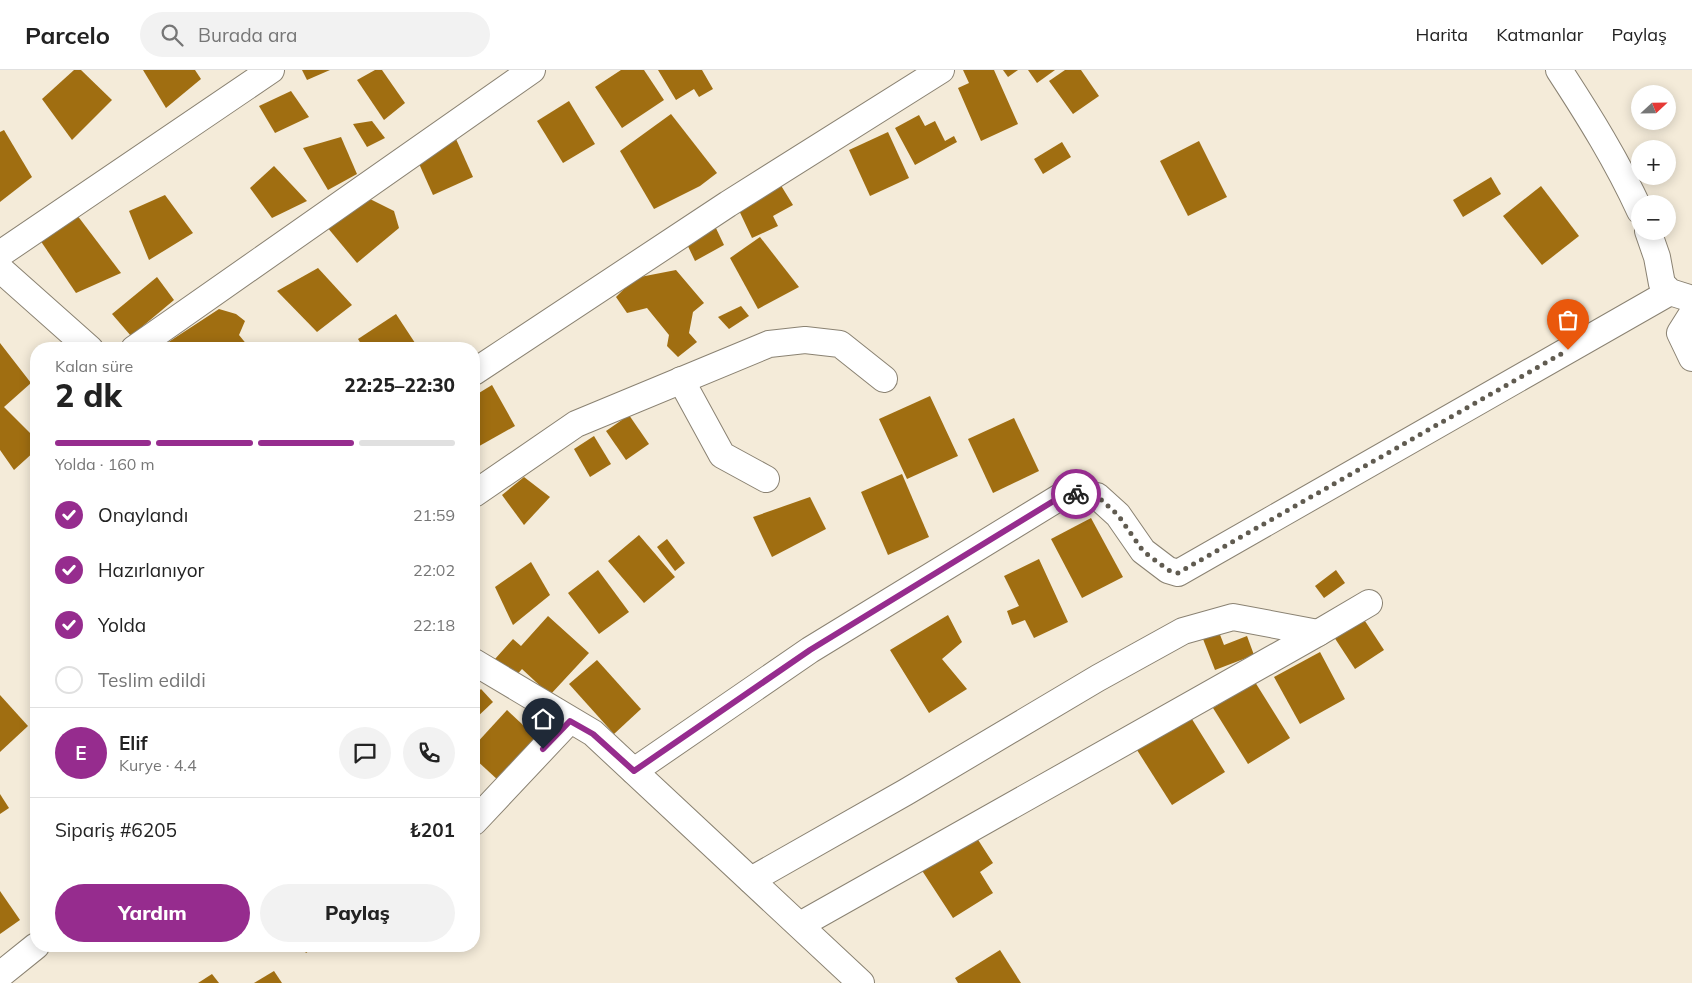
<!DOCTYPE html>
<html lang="tr">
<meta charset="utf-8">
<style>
:root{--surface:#fff;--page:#f2f2f2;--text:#222;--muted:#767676;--line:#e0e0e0;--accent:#962c8e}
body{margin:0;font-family:Mulish,sans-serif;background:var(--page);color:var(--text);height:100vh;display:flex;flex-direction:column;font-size:19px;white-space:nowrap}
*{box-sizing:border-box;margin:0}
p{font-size:16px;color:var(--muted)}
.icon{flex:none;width:28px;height:28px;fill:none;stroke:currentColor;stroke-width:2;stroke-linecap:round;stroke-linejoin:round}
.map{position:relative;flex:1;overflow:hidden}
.drawer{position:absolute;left:30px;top:272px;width:450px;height:610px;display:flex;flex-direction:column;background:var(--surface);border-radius:20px;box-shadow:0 2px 12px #0003}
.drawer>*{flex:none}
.needle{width:32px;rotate:68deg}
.tools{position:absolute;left:1631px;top:15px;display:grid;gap:10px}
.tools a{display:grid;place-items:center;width:45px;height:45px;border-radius:50%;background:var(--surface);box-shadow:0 2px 12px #0003;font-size:25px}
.pin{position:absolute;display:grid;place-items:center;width:42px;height:42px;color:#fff;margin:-51px -21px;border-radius:50% 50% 50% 0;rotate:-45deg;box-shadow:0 0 5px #0007}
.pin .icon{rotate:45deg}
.courier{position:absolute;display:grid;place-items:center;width:50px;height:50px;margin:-25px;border:4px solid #962c8e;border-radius:50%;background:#fff;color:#222;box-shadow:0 1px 6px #0007}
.head em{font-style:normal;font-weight:800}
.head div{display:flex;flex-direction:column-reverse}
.head{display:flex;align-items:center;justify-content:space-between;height:85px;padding:0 25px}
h1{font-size:32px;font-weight:800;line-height:38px}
.bar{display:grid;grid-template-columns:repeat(4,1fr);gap:8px 5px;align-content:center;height:60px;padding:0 25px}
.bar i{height:6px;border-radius:4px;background:var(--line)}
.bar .selected{background:var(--accent)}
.bar p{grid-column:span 4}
.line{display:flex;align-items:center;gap:12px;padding:0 25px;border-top:1px solid var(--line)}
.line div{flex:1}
.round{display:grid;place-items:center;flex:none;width:52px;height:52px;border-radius:26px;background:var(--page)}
ol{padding:0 25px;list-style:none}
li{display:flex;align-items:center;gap:15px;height:55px}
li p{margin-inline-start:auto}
li .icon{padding:5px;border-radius:50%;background:var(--accent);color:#fff;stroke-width:4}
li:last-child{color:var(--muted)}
li i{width:28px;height:28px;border:2px solid var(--line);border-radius:50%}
.action{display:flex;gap:10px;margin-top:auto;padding:10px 25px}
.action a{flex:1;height:58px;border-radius:30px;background:var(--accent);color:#fff;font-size:20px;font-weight:800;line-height:58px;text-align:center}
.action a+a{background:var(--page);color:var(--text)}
header{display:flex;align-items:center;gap:30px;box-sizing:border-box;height:70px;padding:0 25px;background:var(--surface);border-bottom:1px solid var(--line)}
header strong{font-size:24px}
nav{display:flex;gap:28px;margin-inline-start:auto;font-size:18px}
.search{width:350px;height:45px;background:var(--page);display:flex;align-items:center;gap:12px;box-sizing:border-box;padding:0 18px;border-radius:28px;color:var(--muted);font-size:19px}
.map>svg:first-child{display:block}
.building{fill:#a06e11}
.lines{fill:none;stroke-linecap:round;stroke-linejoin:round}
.minor-casing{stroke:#8a8272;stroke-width:28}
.minor{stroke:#fff;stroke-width:26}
.done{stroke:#605b50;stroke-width:5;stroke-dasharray:0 9}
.route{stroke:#962c8e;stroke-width:6}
</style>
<header>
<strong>Parcelo</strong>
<div class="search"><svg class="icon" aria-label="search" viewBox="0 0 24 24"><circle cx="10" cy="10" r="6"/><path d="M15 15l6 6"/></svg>Burada ara</div>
<nav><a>Harita</a><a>Katmanlar</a><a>Paylaş</a></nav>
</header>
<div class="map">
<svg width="1692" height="913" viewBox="0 0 1692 913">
<rect width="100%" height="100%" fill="#f4ebd9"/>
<g class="building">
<polygon points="74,0 81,0 112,30 72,70 42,29"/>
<polygon points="143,0 195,0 201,9 166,38"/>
<polygon points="302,0 330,0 307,10"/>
<polygon points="375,0 382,0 405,33 384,50 357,10"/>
<polygon points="621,0 644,0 664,30 622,58 595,17"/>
<polygon points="658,0 702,0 713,19 699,27 694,19 676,30"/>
<polygon points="963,0 994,0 1018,54 981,71 958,18 969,13"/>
<polygon points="1003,0 1018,0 1008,7"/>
<polygon points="1028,0 1055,0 1037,13"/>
<polygon points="1065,0 1081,0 1099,26 1073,44 1049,11"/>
<polygon points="291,21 309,47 275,63 259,36"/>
<polygon points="569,31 595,74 563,93 537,51"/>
<polygon points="671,44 717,103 700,116 654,139 620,81"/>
<polygon points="919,45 925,56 935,51 945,71 954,66 957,72 915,95 895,58"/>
<polygon points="372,51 385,68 367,77 353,54"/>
<polygon points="4,60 32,107 0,132 0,62"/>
<polygon points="888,62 909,108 870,126 849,80"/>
<polygon points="341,67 357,104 328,120 303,78"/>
<polygon points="456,69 473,107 433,125 416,87"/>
<polygon points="1199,71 1227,127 1188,146 1160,91"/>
<polygon points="1062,72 1071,87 1043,104 1034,89"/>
<polygon points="274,96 307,131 272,148 250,118"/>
<polygon points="1491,107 1501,124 1463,147 1453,130"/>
<polygon points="777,109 793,135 773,146 778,156 752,168 735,132"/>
<polygon points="1541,116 1579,166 1542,195 1503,146"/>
<polygon points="165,125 193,163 149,190 129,141"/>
<polygon points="366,127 394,141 399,158 357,193 327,157"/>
<polygon points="77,145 121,203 76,223 40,170"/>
<polygon points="714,154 724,175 695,191 685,170"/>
<polygon points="760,167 799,217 758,239 730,188"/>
<polygon points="318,198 352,235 317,262 277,221"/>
<polygon points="676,200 704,233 693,242 689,263 697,272 678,287 667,276 669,265 647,238 627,243 616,227 635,208"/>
<polygon points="157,207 174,230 131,266 112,244"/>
<polygon points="741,236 749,246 729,259 718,247"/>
<polygon points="219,239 236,244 245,251 239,265 248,276 244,279 173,279 167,273"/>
<polygon points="396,244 419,279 364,279 358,269"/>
<polygon points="0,273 31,313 4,337 36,369 36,380 14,400 0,380"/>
<polygon points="492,315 515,356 474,379 474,326"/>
<polygon points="930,326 958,386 907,409 879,349"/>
<polygon points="629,345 649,374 626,390 606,361"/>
<polygon points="1014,348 1039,401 993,423 968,369"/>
<polygon points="594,366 611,394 590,407 574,379"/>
<polygon points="902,404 929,467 888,485 861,422"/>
<polygon points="524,407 550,427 524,455 502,425"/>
<polygon points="810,427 826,459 772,487 753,447"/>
<polygon points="1091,448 1123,507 1082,528 1051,469"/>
<polygon points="639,465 675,507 644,533 608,491"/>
<polygon points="667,469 685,493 675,501 657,477"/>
<polygon points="1039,489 1068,552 1034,568 1025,550 1012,555 1007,541 1019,536 1004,506"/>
<polygon points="531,492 550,525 513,555 495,517"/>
<polygon points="598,500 629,542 599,564 568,523"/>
<polygon points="1336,500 1345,513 1324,528 1315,516"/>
<polygon points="948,545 962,572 942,589 967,619 929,643 890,580"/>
<polygon points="548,546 589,583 550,625 522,599 515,607 495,589 513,569 521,576"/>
<polygon points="1363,548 1384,580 1355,599 1334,567"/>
<polygon points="1219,562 1224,575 1247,566 1254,585 1215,600 1203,569"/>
<polygon points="1320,582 1345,629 1300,654 1274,607"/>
<polygon points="597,590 641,639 614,664 569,614"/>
<polygon points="1255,612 1290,668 1248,694 1213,638"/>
<polygon points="481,619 493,632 474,650 474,625"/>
<polygon points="0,625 28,656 0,682"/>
<polygon points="507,640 538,669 499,711 474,688 474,676"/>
<polygon points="1190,646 1225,702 1172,735 1137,680"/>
<polygon points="0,724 9,738 0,744"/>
<polygon points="975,765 993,793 980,802 993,823 953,848 921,799"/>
<polygon points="0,821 20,850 0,864"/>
<polygon points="301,876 316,876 306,883"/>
<polygon points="1000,880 1021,913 958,913 955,908"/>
<polygon points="274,901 282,913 254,913"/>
<polygon points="212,904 219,913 198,913"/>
</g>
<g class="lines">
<g class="minor-casing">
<g id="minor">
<path d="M1559 0C1589 46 1617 91 1640 141"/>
<polyline points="1648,161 1657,187 1662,214 1670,222 1692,229"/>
<polyline points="0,184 271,0"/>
<polyline points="0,199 90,279"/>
<polyline points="1692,244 1680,263 1692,288"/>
<polyline points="134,279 532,0"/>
<polyline points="474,302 728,134 941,0"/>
<polyline points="681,310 722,385 766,409"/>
<polyline points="474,424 576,354 769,274 805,270 840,274 884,309"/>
<polyline points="474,592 593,663 861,913"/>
<polyline points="634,701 810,580 1065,424 1097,426 1118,445 1143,481 1168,500 1178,503 1670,222"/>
<polyline points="474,752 569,651"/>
<polyline points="751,810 906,722 1098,608 1183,561 1233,547 1318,563"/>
<polyline points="800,855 1318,563 1369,533"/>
<polyline points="0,905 36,876"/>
</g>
</g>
<use href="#minor" class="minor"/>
</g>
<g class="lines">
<polyline class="done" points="1076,424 1097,426 1118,445 1143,481 1168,500 1178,503 1568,280"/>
<polyline class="route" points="543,679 570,651 593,664 634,701 810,580 1065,424 1076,424"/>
</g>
</svg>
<div class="tools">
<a><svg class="needle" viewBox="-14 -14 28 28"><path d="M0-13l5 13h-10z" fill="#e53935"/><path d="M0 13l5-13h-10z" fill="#767676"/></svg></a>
<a>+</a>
<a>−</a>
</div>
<div class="pin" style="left:1568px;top:280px;background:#ea580c"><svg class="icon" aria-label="bag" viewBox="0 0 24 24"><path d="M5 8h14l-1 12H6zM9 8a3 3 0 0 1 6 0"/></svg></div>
<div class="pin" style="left:543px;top:679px;background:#1f2937"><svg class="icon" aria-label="home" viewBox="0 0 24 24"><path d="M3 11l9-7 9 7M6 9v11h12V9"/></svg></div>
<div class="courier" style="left:1076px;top:424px"><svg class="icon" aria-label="bike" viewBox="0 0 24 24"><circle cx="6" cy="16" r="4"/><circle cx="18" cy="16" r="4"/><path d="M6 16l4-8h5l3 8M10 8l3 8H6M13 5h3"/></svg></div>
<section class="drawer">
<div class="head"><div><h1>2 dk</h1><p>Kalan süre</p></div><em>22:25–22:30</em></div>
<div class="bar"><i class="selected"></i><i class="selected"></i><i class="selected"></i><i></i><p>Yolda · 160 m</p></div>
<ol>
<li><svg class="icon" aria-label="check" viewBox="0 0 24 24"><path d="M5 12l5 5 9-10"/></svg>Onaylandı<p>21:59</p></li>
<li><svg class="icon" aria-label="check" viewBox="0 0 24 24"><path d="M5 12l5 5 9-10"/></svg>Hazırlanıyor<p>22:02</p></li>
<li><svg class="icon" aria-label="check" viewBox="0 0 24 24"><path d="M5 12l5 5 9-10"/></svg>Yolda<p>22:18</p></li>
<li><i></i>Teslim edildi</li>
</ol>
<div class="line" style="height:90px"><b class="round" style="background:var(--accent);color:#fff">E</b><div><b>Elif</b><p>Kurye · 4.4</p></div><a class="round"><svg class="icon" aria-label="chat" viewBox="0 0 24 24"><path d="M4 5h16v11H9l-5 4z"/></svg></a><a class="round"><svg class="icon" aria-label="phone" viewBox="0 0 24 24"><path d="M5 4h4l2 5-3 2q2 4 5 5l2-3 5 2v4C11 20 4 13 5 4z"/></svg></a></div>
<div class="line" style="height:65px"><div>Sipariş #6205</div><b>₺201</b></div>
<div class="action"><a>Yardım</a><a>Paylaş</a></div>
</section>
</div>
